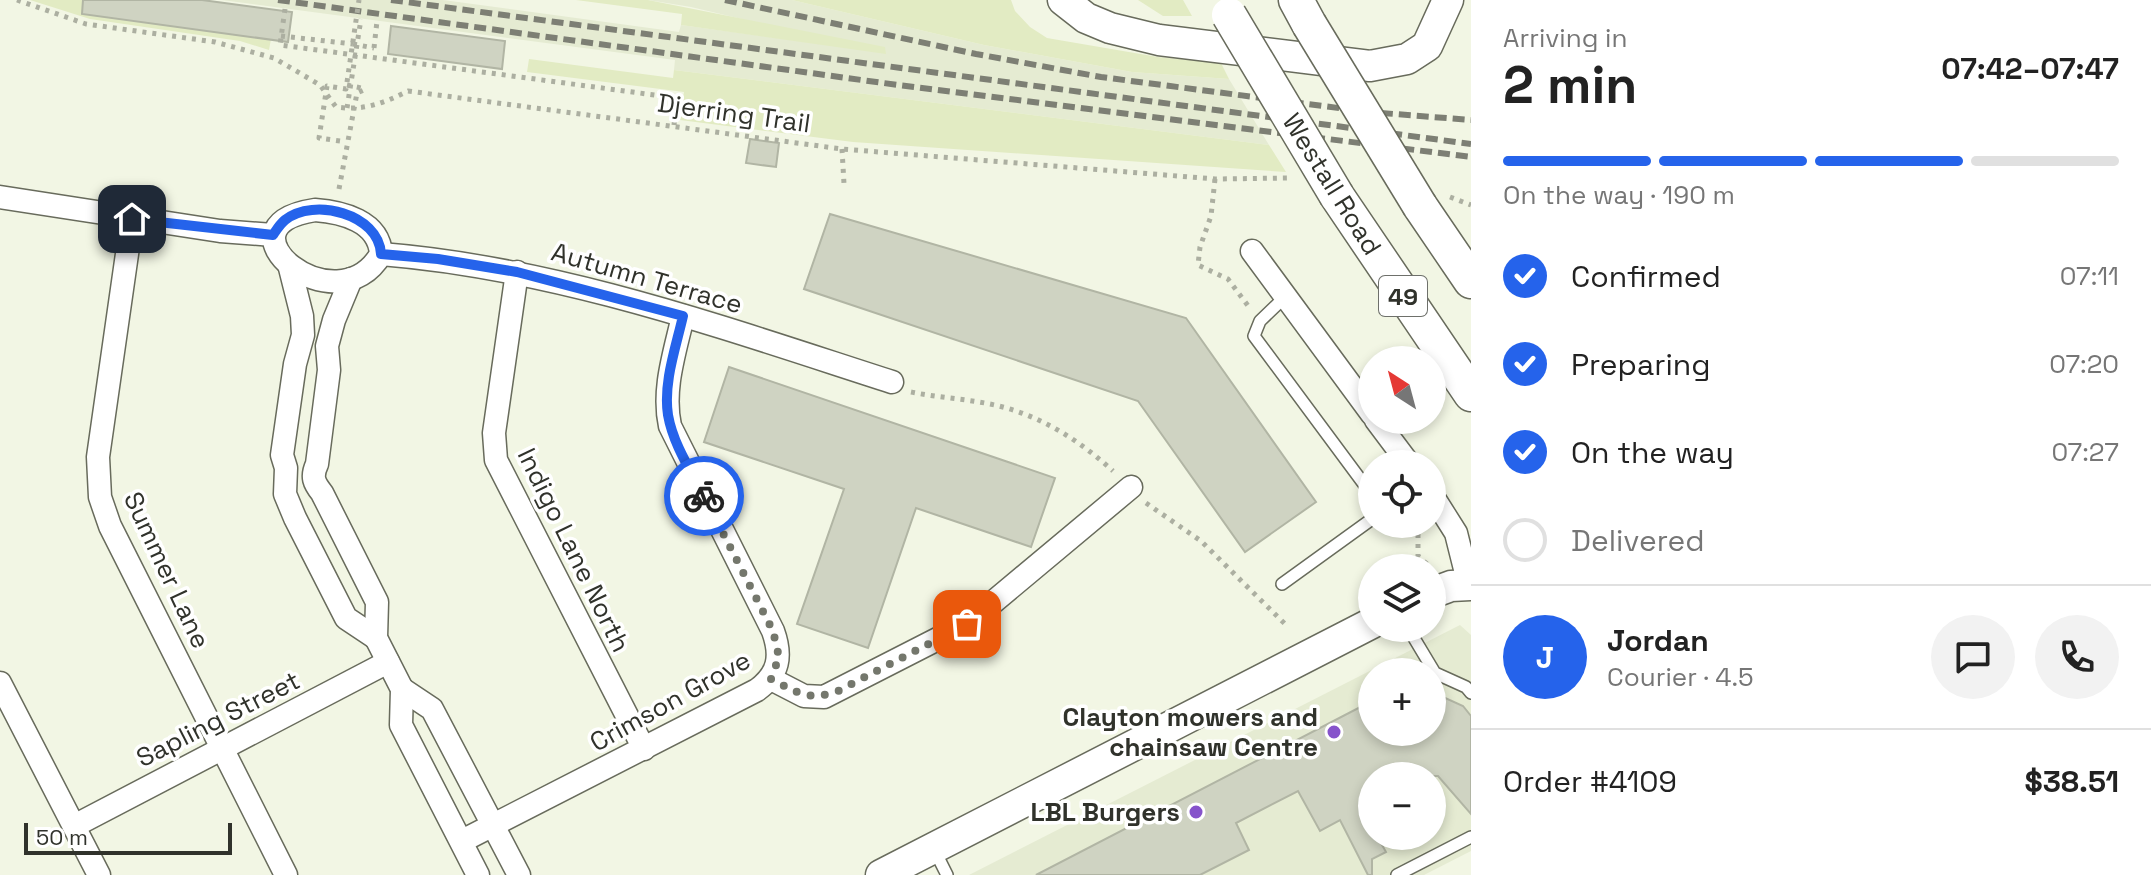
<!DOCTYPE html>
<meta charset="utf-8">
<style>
:root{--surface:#fff;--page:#f2f2f2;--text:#222;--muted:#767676;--line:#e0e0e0;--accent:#2563eb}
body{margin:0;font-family:"Space Grotesk",sans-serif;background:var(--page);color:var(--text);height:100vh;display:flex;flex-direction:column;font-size:30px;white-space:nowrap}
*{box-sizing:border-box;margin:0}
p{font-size:26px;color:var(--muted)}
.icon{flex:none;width:44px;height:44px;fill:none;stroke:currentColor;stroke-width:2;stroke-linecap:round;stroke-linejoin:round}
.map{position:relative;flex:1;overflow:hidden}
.details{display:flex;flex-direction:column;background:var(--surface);width:680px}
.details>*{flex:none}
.needle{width:52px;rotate:324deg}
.controls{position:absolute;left:1358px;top:346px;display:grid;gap:16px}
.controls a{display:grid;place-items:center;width:88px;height:88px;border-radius:50%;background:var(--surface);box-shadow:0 4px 12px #0003;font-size:40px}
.scale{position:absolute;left:24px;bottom:20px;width:208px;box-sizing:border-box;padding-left:8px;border:4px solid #30322b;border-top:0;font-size:22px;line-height:28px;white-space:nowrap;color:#30322b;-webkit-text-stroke:6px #fff;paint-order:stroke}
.pin{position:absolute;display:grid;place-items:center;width:68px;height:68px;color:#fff;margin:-34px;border-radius:16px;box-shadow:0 4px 12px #0006}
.courier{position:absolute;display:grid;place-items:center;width:80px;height:80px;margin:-40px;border:6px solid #2563eb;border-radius:50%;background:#fff;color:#222;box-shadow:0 2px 10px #0007}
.summary em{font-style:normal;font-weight:600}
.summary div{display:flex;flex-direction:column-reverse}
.summary{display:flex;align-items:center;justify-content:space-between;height:136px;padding:0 32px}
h1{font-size:52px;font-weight:600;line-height:60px}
.bar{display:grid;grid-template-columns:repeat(4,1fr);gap:12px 8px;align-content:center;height:96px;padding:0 32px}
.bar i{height:10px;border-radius:6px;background:var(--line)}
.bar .selected{background:var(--accent)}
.bar p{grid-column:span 4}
.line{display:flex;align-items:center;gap:20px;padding:0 32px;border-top:2px solid var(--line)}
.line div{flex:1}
.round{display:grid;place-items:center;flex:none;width:84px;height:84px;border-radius:42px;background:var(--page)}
ol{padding:0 32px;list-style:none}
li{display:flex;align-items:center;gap:24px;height:88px}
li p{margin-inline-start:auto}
li .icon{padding:8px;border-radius:50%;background:var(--accent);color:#fff;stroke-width:4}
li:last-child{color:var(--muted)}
li i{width:44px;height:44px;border:4px solid var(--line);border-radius:50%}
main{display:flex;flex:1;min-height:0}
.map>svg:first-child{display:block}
.built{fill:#e5ebd2;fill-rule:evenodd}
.green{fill:#e2ebc3}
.building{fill:#cfd3c2;stroke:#b1b5a4;stroke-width:2}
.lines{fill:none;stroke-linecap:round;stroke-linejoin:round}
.lane-casing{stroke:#686b5c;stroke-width:14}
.street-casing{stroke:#686b5c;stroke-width:25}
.secondary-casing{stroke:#686b5c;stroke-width:33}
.primary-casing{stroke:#686b5c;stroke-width:37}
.path{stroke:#acafa1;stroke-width:5;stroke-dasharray:4 6;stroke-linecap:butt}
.lane{stroke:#fff;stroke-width:11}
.street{stroke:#fff;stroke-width:22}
.secondary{stroke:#fff;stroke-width:30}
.primary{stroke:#fff;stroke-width:34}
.rail{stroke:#7d7f74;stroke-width:6;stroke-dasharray:12 6;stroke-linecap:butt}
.primary-bridge-casing{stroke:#686b5c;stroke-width:37;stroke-linecap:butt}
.path-bridge{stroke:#acafa1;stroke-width:5;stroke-dasharray:4 6;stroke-linecap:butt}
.primary-bridge{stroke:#fff;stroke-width:34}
.done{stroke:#74776c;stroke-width:8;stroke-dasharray:0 14.4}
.route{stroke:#2563eb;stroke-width:10}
.poi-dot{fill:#8653cb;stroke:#fff;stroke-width:3}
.labels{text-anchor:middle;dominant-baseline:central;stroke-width:7;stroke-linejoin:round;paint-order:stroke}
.shield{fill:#fff;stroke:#6e706b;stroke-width:2}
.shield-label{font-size:24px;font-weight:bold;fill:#30322b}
.street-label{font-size:26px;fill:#30322b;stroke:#fff}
.poi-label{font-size:26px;font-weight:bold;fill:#30322b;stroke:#fff;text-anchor:end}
</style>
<main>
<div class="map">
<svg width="1471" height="875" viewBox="0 0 1471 875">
<rect width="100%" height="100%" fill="#f2f6e4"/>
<g class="built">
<polygon points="222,0 443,0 679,32 681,25 886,53 691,7 648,0 792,0 984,45 1132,72 1229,79 1269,145 674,70 675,60"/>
<path d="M1460 625 1471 635V851L1424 875H969ZM1372 672H1432V732H1372ZM1372 776H1432V836H1372Z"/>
</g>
<g class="green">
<polygon points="30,0 99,0 271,39 269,50 240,41 90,19"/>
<polygon points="576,0 648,0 885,47 886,54 681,25 682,14"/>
<polygon points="792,0 1011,0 1015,11 1030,27 1047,38 1158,57 1221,63 1229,79 1132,72 984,45"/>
<polygon points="1138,0 1183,0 1192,16 1163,16"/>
<polygon points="529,59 673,78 674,70 1269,145 1286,172 853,142 680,120 684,92 527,72"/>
</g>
<g class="building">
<polygon points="83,0 202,0 292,12 288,42 82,14"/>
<polygon points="391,26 505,41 502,69 388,54"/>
<polygon points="750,139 779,143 776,167 746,163"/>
<polygon points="830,214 1186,318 1316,502 1245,552 1138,401 804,289"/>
<polygon points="729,367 1055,478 1031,547 916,508 868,648 797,624 844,489 704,442"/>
<polygon points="1432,692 1463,706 1471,716 1471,814 1438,776 1372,776 1372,836 1377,836 1386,852 1372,859 1372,875 1368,875 1340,820 1320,831 1298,791 1236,823 1249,850 1200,875 1036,875 1372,701 1372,732 1432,732"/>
</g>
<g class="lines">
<g class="lane-casing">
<g id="lane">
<polyline points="1285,297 1260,321 1254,336 1372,495"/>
<polyline points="1282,584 1372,519"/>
<polyline points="1408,628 1435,673 1466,687 1471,693"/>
<polyline points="934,849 947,875"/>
<polyline points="1397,875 1471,837"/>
</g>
</g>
<g class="street-casing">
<g id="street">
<polyline points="0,197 220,231 273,235"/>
<path d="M315 210C342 212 379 221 381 254 337 330 209 226 315 210Z"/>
<polyline points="132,219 98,457 100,497 110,526 286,875"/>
<polyline points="1252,251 1372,414"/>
<path d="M381 254C557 268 724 328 892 382"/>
<polyline points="290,268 302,316 303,335 295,364 282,455 286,468 285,494 295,518 346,618 376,638"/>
<polyline points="517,272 494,433 496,460 644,749"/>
<path d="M351 279 334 320 327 346 329 370 317 464C311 477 314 483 322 493L377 602 376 638 402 689 401 725 478 875"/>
<polyline points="1376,420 1409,464"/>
<polyline points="1432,495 1456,533 1469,585"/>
<polyline points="771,679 804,696 824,697 967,624 1131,487"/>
<polyline points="0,683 99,875"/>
<polyline points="402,689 432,709 519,875"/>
<polyline points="74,826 388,662"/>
<path d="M462 841 757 690C779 674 782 656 773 631L670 426C662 389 675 352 683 316"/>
</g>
</g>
<g class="secondary-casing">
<g id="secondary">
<polyline points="1063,0 1086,18 1110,28 1159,40 1370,66 1407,59 1427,46 1448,0"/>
<polyline points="1432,593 1451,586 1471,585"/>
<polyline points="881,875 1372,623"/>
</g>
</g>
<g class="primary-casing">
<g id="primary">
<polyline points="1296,0 1309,24"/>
<polyline points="1337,196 1471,394"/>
<polyline points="1420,206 1471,281"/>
</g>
</g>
<g class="path">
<path d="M17 0 86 24 215 42 274 58 320 85 336 107C364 111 384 103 408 91L842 149 1215 179 1290 178"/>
<polyline points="285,9 280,45 677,98 674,125"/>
<polyline points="281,36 353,44"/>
<polyline points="374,48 377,21"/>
<polyline points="347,108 361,19"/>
<polyline points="842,149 844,184"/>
<polyline points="1215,179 1211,216 1200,247 1198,265 1228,279 1249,307"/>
<polyline points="339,189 357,93 366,89"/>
<polyline points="1450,197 1471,205"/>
<path d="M911 392C940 398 970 399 999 406 1043 417 1080 441 1113 471"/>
<polyline points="1146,503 1201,541 1286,625"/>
<polyline points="1418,524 1418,556 1427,564"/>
</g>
<use href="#lane" class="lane"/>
<use href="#street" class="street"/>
<use href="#secondary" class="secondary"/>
<use href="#primary" class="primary"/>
<g class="rail">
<polyline points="278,0 898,85 1471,157"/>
<polyline points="391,0 1471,144"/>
<polyline points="725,0 976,54 1101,77 1369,112 1471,120"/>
</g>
<g class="primary-bridge-casing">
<g id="primary-bridge">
<polyline points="1229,15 1337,196"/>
<polyline points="1309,24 1420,206"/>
</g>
</g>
<g class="path-bridge">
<polyline points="353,44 374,48"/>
<polyline points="347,85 366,89"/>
<polyline points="340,141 319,138 327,86 346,89 359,0"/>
</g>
<use href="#primary-bridge" class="primary-bridge"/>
</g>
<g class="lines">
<path class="done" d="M704 496 773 631 779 657 771 679C797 692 808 702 838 691L967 624"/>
<path class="route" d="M132 219 273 235C277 229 280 224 285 220 314 197 379 214 381 254L438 259 517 272 683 316C676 347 663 383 668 415 673 444 691 471 704 496"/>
</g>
<g class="poi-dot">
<circle cx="1334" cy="732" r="8"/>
<circle cx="1196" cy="812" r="8"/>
</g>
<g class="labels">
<rect class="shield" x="1379" y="276" width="48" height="40" rx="6"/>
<g class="shield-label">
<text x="1403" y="296">49</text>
</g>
<g class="street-label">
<text transform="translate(734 113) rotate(8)">Djerring Trail</text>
<text transform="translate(1332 184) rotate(58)">Westall Road</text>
<text transform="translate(647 278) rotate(16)">Autumn Terrace</text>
<text transform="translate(574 550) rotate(64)">Indigo Lane North</text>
<text transform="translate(167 570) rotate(65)">Summer Lane</text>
<text transform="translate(670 701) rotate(-29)">Crimson Grove</text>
<text transform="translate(218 719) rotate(-27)">Sapling Street</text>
</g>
<g class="poi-label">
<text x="1318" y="717">Clayton mowers and<tspan x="1318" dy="30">chainsaw Centre</tspan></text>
<text x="1180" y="812">LBL Burgers</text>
</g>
</g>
</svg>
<div class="controls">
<a><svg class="needle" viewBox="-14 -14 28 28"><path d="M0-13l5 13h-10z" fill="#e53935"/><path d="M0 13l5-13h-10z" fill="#767676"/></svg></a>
<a><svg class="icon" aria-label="locate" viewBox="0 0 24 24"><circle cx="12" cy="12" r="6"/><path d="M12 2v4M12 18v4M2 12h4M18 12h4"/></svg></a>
<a><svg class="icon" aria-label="layers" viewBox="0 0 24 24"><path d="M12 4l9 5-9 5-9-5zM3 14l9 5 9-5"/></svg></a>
<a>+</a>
<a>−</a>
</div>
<div class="scale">50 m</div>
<div class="pin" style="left:967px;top:624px;background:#ea580c"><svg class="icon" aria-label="bag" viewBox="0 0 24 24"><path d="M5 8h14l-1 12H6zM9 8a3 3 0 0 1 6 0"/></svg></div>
<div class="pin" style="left:132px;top:219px;background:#1f2937"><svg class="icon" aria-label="home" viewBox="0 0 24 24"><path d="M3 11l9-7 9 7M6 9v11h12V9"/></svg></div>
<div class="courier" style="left:704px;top:496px"><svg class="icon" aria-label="bike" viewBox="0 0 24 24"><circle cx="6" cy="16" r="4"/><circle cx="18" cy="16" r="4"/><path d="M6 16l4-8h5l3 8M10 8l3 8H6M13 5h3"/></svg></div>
</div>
<section class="details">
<div class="summary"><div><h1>2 min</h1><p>Arriving in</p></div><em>07:42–07:47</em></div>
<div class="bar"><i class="selected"></i><i class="selected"></i><i class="selected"></i><i></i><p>On the way · 190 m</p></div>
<ol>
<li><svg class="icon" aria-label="check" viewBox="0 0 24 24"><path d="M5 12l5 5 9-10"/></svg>Confirmed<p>07:11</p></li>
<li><svg class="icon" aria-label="check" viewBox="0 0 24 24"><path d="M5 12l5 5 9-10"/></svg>Preparing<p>07:20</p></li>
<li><svg class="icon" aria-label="check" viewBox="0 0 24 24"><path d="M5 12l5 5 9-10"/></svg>On the way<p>07:27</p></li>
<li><i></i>Delivered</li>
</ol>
<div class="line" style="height:144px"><b class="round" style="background:var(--accent);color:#fff">J</b><div><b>Jordan</b><p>Courier · 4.5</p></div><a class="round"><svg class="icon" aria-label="chat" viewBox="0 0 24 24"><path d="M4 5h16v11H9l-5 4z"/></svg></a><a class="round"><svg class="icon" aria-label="phone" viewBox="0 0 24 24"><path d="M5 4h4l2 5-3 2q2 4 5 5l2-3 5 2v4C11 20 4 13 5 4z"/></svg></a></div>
<div class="line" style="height:104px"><div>Order #4109</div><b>$38.51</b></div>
</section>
</main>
